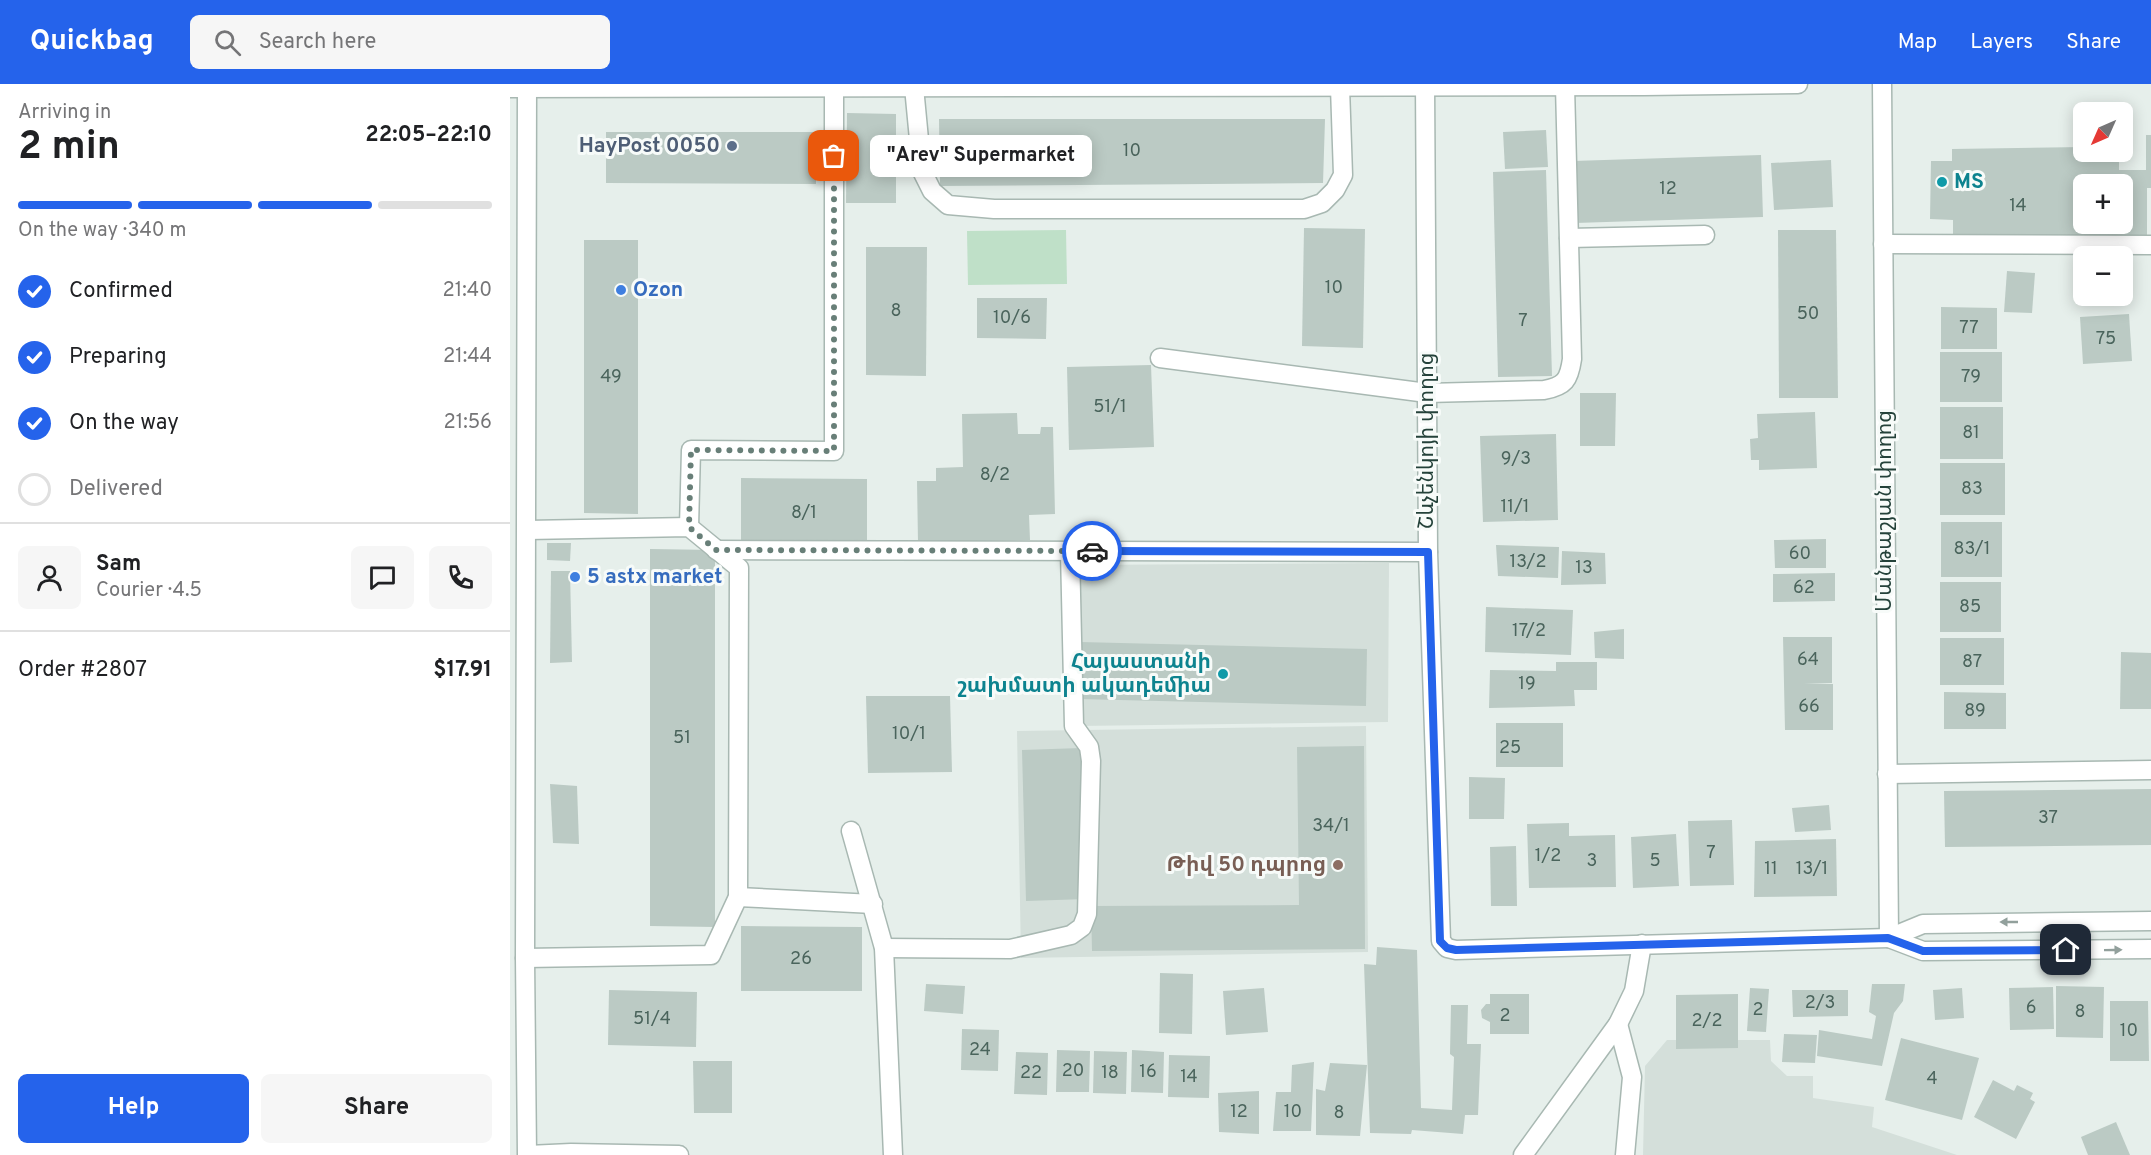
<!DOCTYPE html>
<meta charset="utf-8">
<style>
:root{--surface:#fff;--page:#f6f6f6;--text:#202124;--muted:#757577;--line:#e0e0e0;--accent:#2563eb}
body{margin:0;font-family:Overpass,"Noto Sans Armenian",sans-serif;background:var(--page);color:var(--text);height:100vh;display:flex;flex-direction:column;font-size:22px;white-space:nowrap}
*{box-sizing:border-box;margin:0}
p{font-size:20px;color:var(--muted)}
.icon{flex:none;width:33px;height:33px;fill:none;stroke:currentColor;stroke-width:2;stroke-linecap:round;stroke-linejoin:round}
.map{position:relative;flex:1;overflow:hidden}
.side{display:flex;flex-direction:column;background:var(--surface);width:510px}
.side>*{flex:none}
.needle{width:39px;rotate:225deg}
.buttons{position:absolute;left:1563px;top:18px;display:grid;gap:12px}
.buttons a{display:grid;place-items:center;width:60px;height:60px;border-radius:9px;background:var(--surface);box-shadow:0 3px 15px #0003;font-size:30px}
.pin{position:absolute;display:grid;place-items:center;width:51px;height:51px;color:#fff;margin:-26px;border-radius:12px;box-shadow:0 3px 9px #0006}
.courier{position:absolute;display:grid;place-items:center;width:60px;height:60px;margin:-30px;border:4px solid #2563eb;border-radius:50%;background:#fff;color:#222;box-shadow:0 2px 8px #0007}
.bubble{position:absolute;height:42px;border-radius:9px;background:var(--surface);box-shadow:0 3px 15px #0003;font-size:20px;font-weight:700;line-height:42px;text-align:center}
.head em{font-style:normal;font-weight:700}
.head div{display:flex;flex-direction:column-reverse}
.head{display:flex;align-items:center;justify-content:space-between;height:102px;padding:0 18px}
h1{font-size:39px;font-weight:700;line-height:45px}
.bar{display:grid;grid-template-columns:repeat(4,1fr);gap:9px 6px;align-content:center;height:72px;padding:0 18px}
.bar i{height:8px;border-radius:4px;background:var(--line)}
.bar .current{background:var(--accent)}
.bar p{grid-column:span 4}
.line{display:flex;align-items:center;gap:15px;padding:0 18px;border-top:2px solid var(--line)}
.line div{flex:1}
.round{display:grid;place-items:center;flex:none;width:63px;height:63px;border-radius:9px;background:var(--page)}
ol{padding:0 18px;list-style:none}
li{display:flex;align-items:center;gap:18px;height:66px}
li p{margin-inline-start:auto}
li .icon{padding:6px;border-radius:50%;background:var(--accent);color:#fff;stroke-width:4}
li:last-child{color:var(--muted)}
li i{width:33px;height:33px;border:3px solid var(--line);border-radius:50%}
.button{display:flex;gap:12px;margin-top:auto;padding:12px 18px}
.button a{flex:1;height:69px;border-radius:9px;background:var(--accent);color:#fff;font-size:24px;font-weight:700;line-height:69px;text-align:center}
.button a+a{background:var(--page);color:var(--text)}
header{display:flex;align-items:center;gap:36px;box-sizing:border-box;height:84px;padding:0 30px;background:var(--accent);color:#fff}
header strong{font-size:28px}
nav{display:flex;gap:33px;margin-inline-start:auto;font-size:21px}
.search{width:420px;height:54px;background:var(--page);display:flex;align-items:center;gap:15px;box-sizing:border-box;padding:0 21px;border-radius:9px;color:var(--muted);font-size:22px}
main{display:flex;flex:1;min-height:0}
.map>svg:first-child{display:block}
.built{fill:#d4dfda}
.green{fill:#bfe0c8}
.building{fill:#bbcac4;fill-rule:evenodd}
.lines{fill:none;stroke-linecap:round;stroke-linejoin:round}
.minor-casing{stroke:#a8b8b2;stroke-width:21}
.minor{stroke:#fff;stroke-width:18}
.oneway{fill:#92a09c}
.done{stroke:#687f78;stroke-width:6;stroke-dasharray:0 10.8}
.route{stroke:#2563eb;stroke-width:8}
.service-dot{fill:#5c6f8a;stroke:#f7fbf9;stroke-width:2}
.culture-dot{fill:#0f9aa8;stroke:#f7fbf9;stroke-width:2}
.shop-dot{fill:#3f7fe0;stroke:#f7fbf9;stroke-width:2}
.education-dot{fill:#8d6e63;stroke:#f7fbf9;stroke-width:2}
.labels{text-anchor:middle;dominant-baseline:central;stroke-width:6;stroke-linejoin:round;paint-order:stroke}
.number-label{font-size:18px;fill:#4a645c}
.service-label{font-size:21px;font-weight:bold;fill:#4e5e75;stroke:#f7fbf9;text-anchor:end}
.culture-label{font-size:21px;font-weight:bold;fill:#0d838f;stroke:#f7fbf9;text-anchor:start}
.shop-label{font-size:21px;font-weight:bold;fill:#366cbe;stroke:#f7fbf9;text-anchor:start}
.street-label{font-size:21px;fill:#24423a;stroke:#f7fbf9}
.education-label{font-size:21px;font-weight:bold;fill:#785e54;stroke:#f7fbf9;text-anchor:end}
</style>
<header>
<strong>Quickbag</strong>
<div class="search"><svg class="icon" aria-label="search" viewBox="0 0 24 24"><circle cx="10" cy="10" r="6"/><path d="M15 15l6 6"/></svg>Search here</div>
<nav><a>Map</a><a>Layers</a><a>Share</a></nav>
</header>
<main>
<section class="side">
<div class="head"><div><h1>2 min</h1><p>Arriving in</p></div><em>22:05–22:10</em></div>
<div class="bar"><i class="current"></i><i class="current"></i><i class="current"></i><i></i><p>On the way · 340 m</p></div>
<ol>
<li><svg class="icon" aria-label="check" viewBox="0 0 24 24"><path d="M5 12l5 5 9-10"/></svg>Confirmed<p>21:40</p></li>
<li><svg class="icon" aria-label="check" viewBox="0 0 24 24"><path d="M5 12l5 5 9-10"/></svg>Preparing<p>21:44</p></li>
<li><svg class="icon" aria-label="check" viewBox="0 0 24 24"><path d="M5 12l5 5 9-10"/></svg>On the way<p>21:56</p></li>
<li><i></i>Delivered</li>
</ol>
<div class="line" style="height:108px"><a class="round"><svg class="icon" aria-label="person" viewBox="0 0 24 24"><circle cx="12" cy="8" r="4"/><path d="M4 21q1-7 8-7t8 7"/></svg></a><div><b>Sam</b><p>Courier · 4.5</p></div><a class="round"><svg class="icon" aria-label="chat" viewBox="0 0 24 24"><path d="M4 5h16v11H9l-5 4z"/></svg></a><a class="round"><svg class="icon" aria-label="phone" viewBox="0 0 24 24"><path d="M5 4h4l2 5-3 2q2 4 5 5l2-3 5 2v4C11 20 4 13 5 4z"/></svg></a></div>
<div class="line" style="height:78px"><div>Order #2807</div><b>$17.91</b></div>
<div class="button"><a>Help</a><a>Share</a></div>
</section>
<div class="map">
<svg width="1641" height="1071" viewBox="0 0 1641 1071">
<rect width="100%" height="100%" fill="#e6efeb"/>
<g class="built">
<polygon points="879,479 878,638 567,642 566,481"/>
<polygon points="856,642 858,868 511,874 507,647"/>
<polygon points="1157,956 1260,956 1261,977 1277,992 1303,992 1303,1014 1364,1023 1362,1043 1447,1071 1133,1071 1135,982"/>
</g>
<polygon class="green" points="556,146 557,200 458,201 457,147"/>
<g class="building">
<polygon points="337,29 386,30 386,119 336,119"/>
<polygon points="429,35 815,35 813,99 430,102"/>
<polygon points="1036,46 1038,83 995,85 993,48"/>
<polygon points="96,48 306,48 306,100 96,99"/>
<path d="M1636 51H1641V104H1637V154L1443 155V136L1420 135 1421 77H1442V65L1574 63V68H1609V86H1636ZM1574 100H1612V140H1574Z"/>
<polygon points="1251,71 1253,133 1065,139 1063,77"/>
<polygon points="1321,76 1323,123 1264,126 1261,79"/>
<polygon points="1036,86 1042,292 988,293 983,88"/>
<polygon points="794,144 855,145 853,264 792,262"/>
<polygon points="1268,146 1326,146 1328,314 1269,314"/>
<polygon points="74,156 128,156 128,430 74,429"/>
<polygon points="356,163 417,163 416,292 356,291"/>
<polygon points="1497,187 1525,189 1522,229 1494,228"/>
<polygon points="467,214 537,214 536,255 467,254"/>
<polygon points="1431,223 1487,224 1487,265 1431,265"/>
<polygon points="1619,230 1622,277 1573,280 1570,233"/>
<rect x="1430" y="268" width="62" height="50"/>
<polygon points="641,281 644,363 559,366 557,283"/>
<polygon points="1070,309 1106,309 1105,362 1070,362"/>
<rect x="1430" y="323" width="63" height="52"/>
<polygon points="1305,328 1307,384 1249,386 1249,376 1241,376 1240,355 1248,354 1247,330"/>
<polygon points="507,329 508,350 530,350 531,343 543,343 545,430 519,431 520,456 408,458 407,397 426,397 426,384 453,383 452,330"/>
<polygon points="1046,350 1048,436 973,438 970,352"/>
<rect x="1430" y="379" width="65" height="52"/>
<polygon points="231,394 357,395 357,463 231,463"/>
<rect x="1431" y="438" width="61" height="55"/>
<polygon points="1316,455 1316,484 1265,484 1264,456"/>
<polygon points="37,459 61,459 60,477 37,476"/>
<polygon points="986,461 1049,463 1048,494 988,492"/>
<polygon points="140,465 205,466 205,843 140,842"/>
<polygon points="1052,467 1095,469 1096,500 1051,501"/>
<polygon points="41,487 60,487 62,578 40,579"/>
<polygon points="1325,489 1325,517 1263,518 1263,490"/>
<rect x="1430" y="498" width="61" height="50"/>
<polygon points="976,523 1063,526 1061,571 975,568"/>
<polygon points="1114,545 1114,575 1085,574 1084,548"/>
<polygon points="1273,553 1322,553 1322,599 1294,600 1323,600 1323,646 1275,646"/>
<rect x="1430" y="554" width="64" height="47"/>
<polygon points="570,558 857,565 856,622 568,615"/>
<polygon points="1611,568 1641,569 1641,625 1610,625"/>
<polygon points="1046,578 1087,578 1087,606 1064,606 1065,622 979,624 980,586 1046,587"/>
<polygon points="1434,608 1496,609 1496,645 1434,645"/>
<polygon points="356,612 440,612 442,688 358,689"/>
<rect x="986" y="639" width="67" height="44"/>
<polygon points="854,662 855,865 582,867 581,822 789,821 787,663"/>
<polygon points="571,664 576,815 516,817 512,666"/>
<polygon points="959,693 995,694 994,735 959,735"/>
<polygon points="40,700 67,702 69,760 43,759"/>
<polygon points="1641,705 1641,761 1435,763 1434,707"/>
<polygon points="1319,721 1321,746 1285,748 1282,724"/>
<polygon points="1222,736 1224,801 1180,802 1178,737"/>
<polygon points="1059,739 1059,752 1105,751 1106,803 1019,804 1017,740"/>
<polygon points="1166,750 1169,802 1123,804 1121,753"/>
<polygon points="1326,755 1327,812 1244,813 1245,757"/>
<polygon points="1006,762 1007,822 981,822 980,763"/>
<polygon points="231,842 352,843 352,907 231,907"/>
<polygon points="867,863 907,866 911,1024 942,1026 944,973 940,970 941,921 958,921 957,960 971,960 968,1031 955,1031 953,1050 902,1046 901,1050 860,1049 854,880 866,881"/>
<polygon points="650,889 683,890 682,950 649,949"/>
<polygon points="416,900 455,902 453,930 414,927"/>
<polygon points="1362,900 1395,900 1393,917 1384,929 1372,982 1307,972 1309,946 1362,955 1366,932 1359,928"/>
<polygon points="1546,902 1594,903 1593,954 1546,953"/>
<polygon points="1543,903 1544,945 1500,946 1499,904"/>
<polygon points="754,904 758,948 716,951 713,907"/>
<polygon points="1240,904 1259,905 1256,948 1237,947"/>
<polygon points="1452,904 1454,934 1425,936 1423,906"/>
<polygon points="99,906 187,908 186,963 98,961"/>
<polygon points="1282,906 1338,906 1338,932 1283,933"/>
<polygon points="980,910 1019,910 1019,950 980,950 980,938 972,934 971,926 976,920 980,920"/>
<polygon points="1228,910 1228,964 1166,965 1166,911"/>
<polygon points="1600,917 1638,917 1639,977 1600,977"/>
<polygon points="452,945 489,946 488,987 451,986"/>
<polygon points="1274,950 1307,951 1305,979 1272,978"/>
<polygon points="1391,954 1469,974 1452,1036 1375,1016"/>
<polygon points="547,966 580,967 579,1008 546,1008"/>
<polygon points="622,966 654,968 653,1009 621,1008"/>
<polygon points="584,967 617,968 616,1010 583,1009"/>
<polygon points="506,968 538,969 537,1011 504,1010"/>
<polygon points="659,971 700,972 699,1014 658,1013"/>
<polygon points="183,977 222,977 222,1029 184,1029"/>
<polygon points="804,978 801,1047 763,1047 766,1008 781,1008 782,981"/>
<polygon points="820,979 857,981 850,1052 806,1051 806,1005 815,1007"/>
<polygon points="1483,996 1504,1007 1507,1001 1523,1009 1520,1015 1525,1018 1506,1055 1464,1033"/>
<polygon points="749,1007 749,1050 709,1048 708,1009"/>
<polygon points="1606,1038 1620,1071 1578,1071 1571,1053"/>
</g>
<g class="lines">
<g class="minor-casing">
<g id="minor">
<polyline points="17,0 15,874 17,1071"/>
<polyline points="915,0 918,468 931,857 937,864 946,866 1379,854 1413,840 1641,837"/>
<polyline points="1372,0 1379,854"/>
<polyline points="404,3 412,87 422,107 438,121 484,125 794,125 812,119 825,106 833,91 830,3"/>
<polyline points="0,4 1134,2 1288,0"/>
<polyline points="1059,154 1195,151"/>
<polyline points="1373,160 1641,161"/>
<path d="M650 274 917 309 1034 306C1055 302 1059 296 1062 275L1055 2"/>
<polyline points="179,443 181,366 324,367 324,4"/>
<polyline points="206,466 918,468"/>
<polyline points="1377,690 1641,686"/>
<polyline points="341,747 374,864 383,1071"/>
<polyline points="228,813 363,820"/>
<polyline points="1379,854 1413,867 1641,865"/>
<polyline points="374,864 500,865 561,851 572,843 577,830 581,677 579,663 564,642 560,467"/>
<polyline points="15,874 201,871 228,813 229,484 179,443 17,446"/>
<polyline points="1108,940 1122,993 1115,1071"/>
<polyline points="18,1071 61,1069 169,1071"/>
<polyline points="1013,1071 1108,940 1124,907 1132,860"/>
</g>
</g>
<use href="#minor" class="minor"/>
</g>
<defs><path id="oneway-solid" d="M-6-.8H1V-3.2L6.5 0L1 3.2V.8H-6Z" transform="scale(1.5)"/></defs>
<g class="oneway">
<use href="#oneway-solid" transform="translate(1499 838) rotate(180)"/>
<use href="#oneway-solid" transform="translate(1603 866) rotate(-1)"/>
</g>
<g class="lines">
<polyline class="done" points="324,72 324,367 181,366 179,443 206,466 582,467"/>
<polyline class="route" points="582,467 918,468 930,857 937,864 946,866 1378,854 1413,867 1556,866"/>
</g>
<circle class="service-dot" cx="222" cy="62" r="6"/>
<g class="culture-dot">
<circle cx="1432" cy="98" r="6"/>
<circle cx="713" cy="590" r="6"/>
</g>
<g class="shop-dot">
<circle cx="111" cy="206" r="6"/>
<circle cx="65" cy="493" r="6"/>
</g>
<circle class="education-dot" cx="828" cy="781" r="6"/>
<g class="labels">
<g class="number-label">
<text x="622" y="67">10</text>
<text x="1158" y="105">12</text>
<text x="1508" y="122">14</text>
<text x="824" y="204">10</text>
<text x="386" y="227">8</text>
<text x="1298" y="230">50</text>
<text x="502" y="234">10/6</text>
<text x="1013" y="237">7</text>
<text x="1459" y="244">77</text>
<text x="1596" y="255">75</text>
<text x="101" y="293">49</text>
<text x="1461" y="293">79</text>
<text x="600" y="323">51/1</text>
<text x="1461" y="349">81</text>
<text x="1006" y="375">9/3</text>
<text x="485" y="391">8/2</text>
<text x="1462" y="405">83</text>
<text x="1005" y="423">11/1</text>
<text x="294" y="429">8/1</text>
<text x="1462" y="465">83/1</text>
<text x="1290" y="470">60</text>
<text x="1018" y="478">13/2</text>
<text x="1074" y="484">13</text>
<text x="1294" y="504">62</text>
<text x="1460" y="523">85</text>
<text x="1019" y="547">17/2</text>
<text x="1298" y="576">64</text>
<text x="1462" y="578">87</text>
<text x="1017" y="600">19</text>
<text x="1299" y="623">66</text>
<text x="1465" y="627">89</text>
<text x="399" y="650">10/1</text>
<text x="172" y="654">51</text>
<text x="1000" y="664">25</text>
<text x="1538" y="734">37</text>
<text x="821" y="742">34/1</text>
<text x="1201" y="769">7</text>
<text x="1038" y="772">1/2</text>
<text x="1082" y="777">3</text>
<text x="1145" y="777">5</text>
<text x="1261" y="785">11</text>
<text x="1302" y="785">13/1</text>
<text x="291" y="875">26</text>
<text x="1310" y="919">2/3</text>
<text x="1521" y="924">6</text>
<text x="1248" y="926">2</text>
<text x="1570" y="928">8</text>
<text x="995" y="932">2</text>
<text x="142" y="935">51/4</text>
<text x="1197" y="937">2/2</text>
<text x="1619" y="947">10</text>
<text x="470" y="966">24</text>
<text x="563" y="987">20</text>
<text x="638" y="988">16</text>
<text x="521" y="989">22</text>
<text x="600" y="989">18</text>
<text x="679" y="993">14</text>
<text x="1422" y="995">4</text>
<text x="729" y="1028">12</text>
<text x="783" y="1028">10</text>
<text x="829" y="1029">8</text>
</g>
<g class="service-label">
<text x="210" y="62">HayPost 0050</text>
</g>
<g class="culture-label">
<text x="1444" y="98">MS</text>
<text x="701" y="578" text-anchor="end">Հայաստանի<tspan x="701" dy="24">շախմատի ակադեմիա</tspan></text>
</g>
<g class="shop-label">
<text x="123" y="206">Ozon</text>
<text x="77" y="493">5 astx market</text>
</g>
<g class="street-label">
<text transform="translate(917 357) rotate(-90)">Շևչենկոյի փողոց</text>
<text transform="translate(1375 427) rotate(-90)">Մանթաշյան փողոց</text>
</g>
<g class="education-label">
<text x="816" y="781">Թիվ 50 դպրոց</text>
</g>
</g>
</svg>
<div class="buttons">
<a><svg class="needle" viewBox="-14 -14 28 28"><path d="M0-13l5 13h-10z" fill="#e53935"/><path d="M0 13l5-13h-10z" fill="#757577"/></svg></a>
<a>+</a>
<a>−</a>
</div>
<div class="pin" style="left:324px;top:72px;background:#ea580c"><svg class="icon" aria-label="bag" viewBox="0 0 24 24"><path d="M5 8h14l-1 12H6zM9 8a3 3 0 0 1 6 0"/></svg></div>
<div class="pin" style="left:1556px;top:866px;background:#1f2937"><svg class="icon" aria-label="home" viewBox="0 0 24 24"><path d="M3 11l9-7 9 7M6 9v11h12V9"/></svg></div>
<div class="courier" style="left:582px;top:467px"><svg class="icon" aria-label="car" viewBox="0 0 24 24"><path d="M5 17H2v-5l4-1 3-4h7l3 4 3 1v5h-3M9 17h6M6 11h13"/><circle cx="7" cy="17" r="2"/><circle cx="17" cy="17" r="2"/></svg></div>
<div class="bubble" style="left:360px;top:51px;width:222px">&quot;Arev&quot; Supermarket</div>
</div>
</main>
